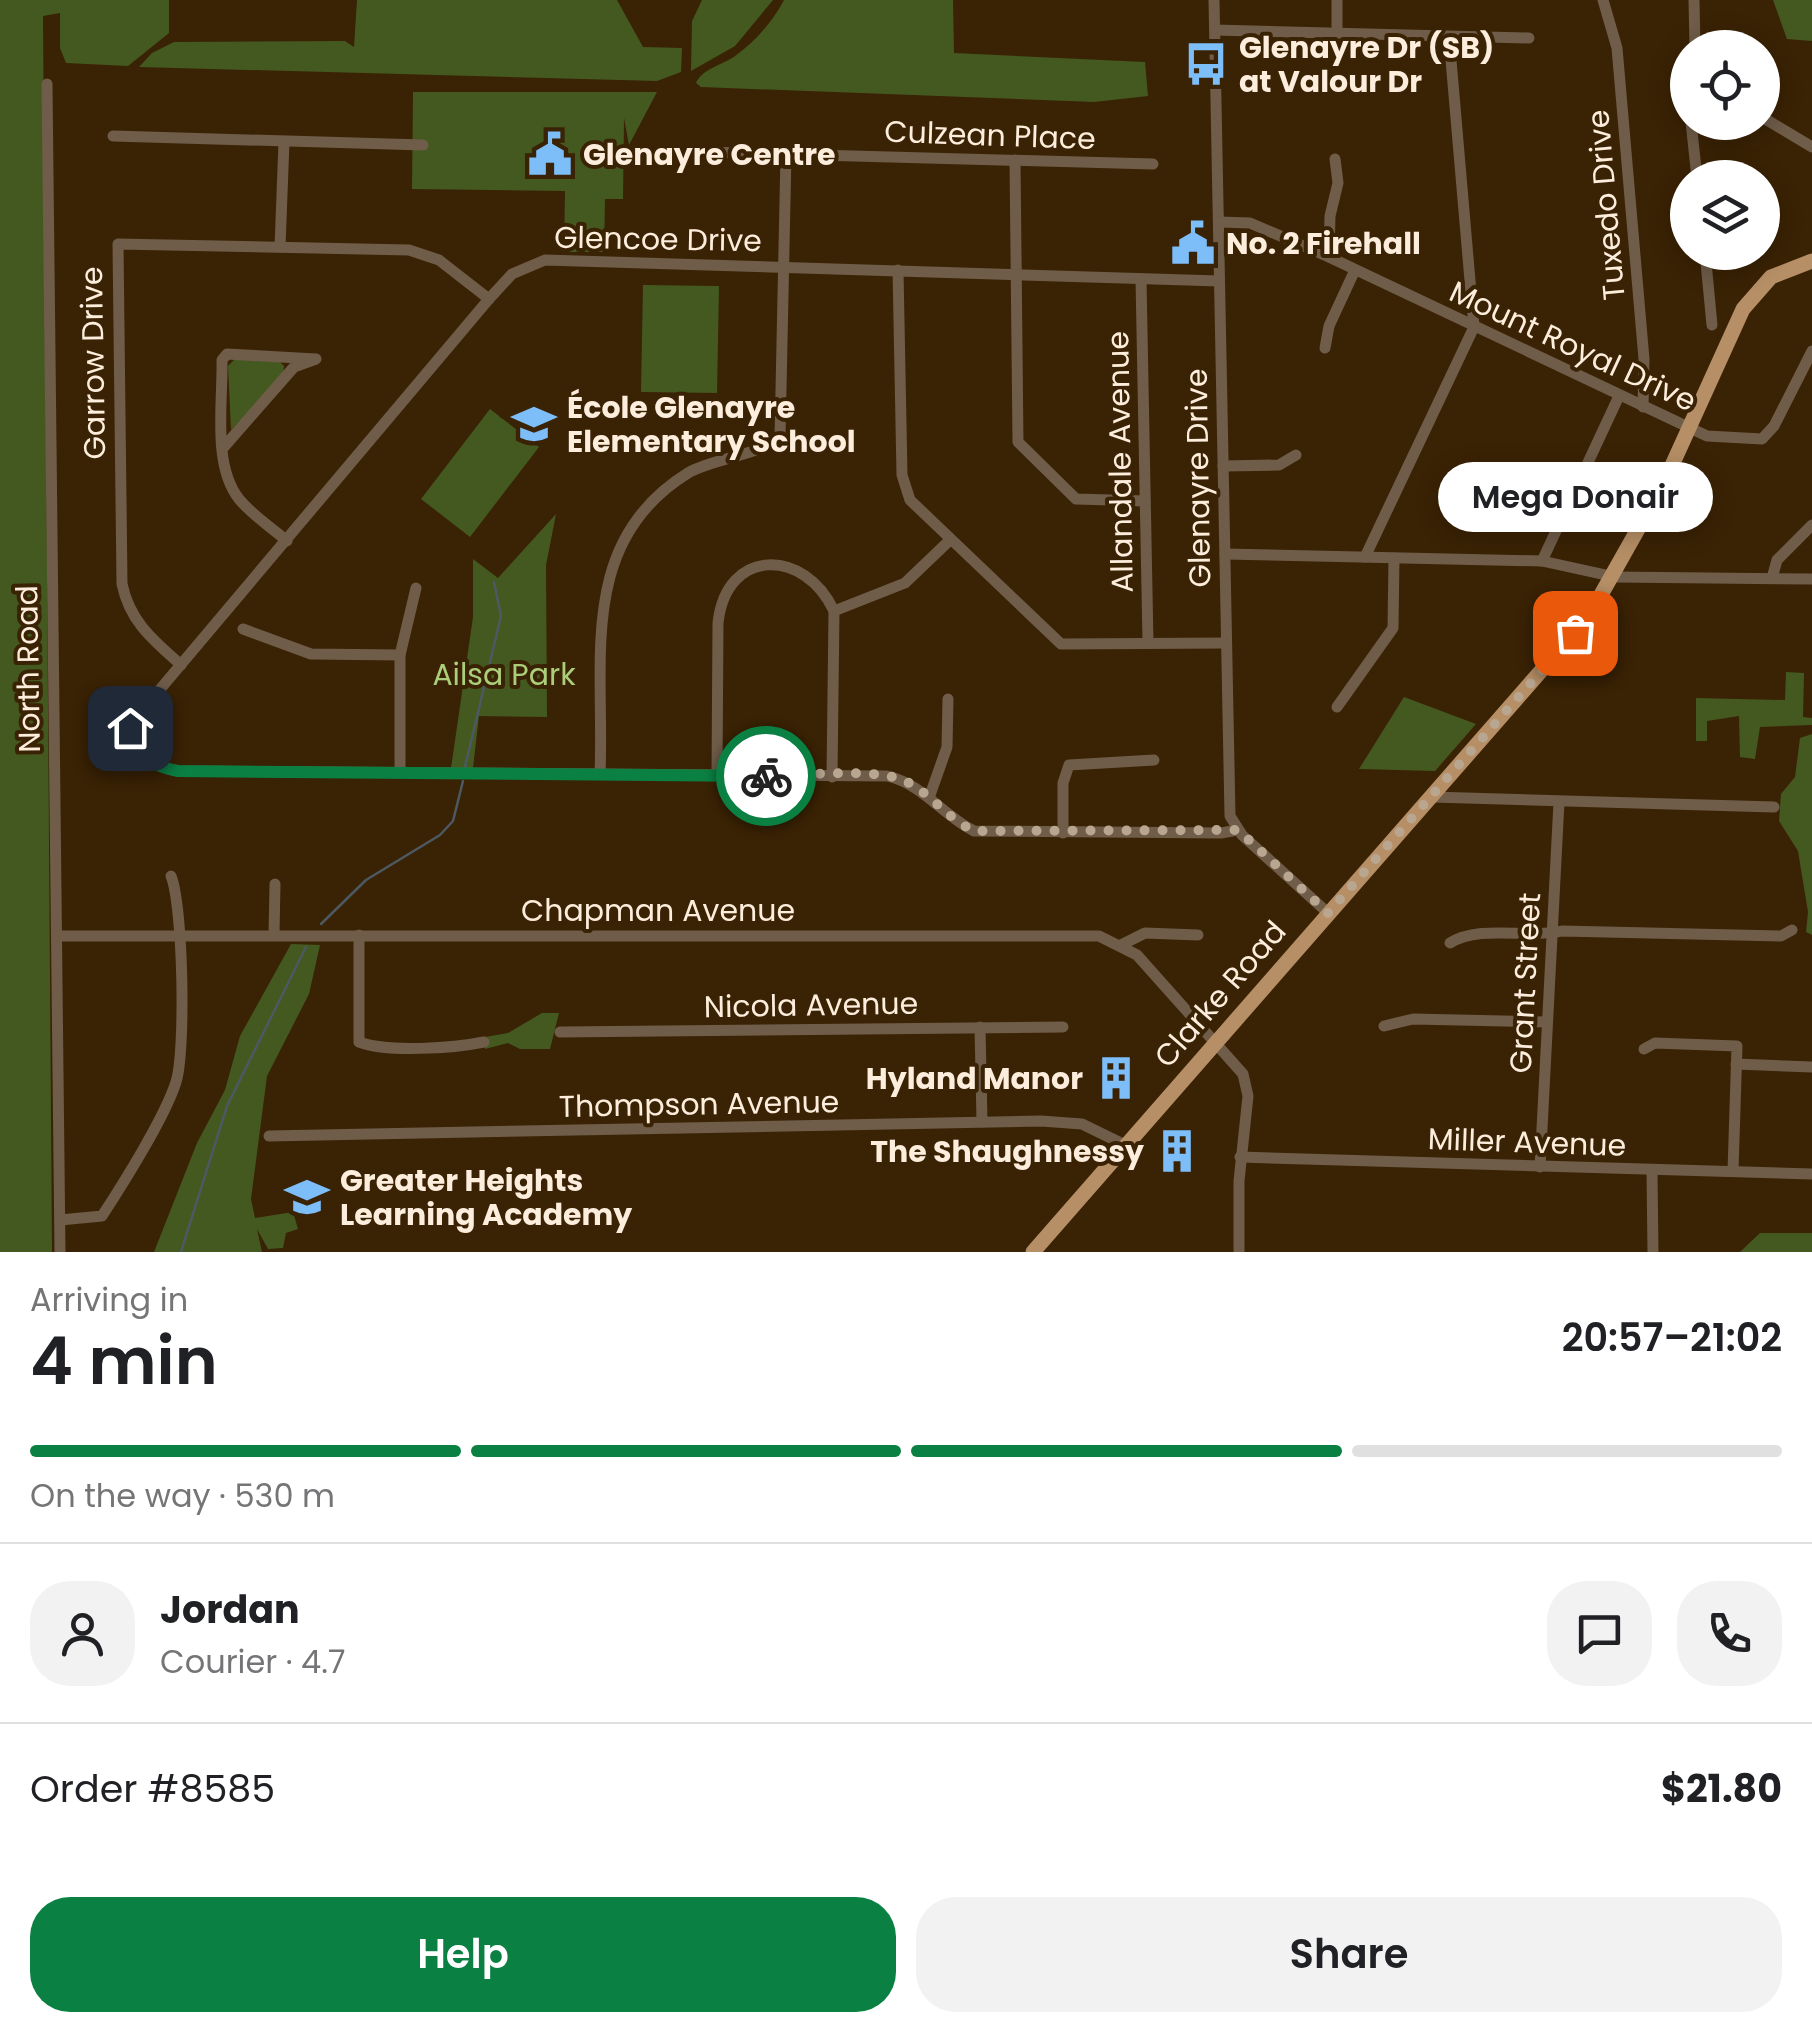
<!DOCTYPE html>
<meta charset="utf-8">
<style>
:root{--surface:#fff;--page:#f2f2f2;--text:#202124;--muted:#757577;--line:#e0e0e0;--accent:#0b8043}
body{margin:0;font-family:Poppins,sans-serif;background:var(--page);color:var(--text);height:100vh;display:flex;flex-direction:column;font-size:38px;white-space:nowrap}
*{box-sizing:border-box;margin:0}
p{font-size:32px;color:var(--muted)}
.icon{flex:none;width:55px;height:55px;fill:none;stroke:currentColor;stroke-width:2;stroke-linecap:round;stroke-linejoin:round}
.map{position:relative;height:1252px;overflow:hidden}
.panel{display:flex;flex-direction:column;background:var(--surface);flex:1}
.panel>*{flex:none}
.buttons{position:absolute;left:1670px;top:30px;display:grid;gap:20px}
.buttons a{display:grid;place-items:center;width:110px;height:110px;border-radius:50%;background:var(--surface);box-shadow:0 5px 25px #0003;font-size:50px}
.pin{position:absolute;display:grid;place-items:center;width:85px;height:85px;color:#fff;margin:-42px;border-radius:20px;box-shadow:0 5px 15px #0006}
.courier{position:absolute;display:grid;place-items:center;width:100px;height:100px;margin:-50px;border:8px solid #0b8043;border-radius:50%;background:#fff;color:#222;box-shadow:0 2px 12px #0007}
.bubble{position:absolute;height:70px;border-radius:35px;background:var(--surface);box-shadow:0 5px 25px #0003;font-size:32px;font-weight:600;line-height:70px;text-align:center}
.headline em{font-style:normal;font-weight:600}
.headline div{display:flex;flex-direction:column-reverse}
.headline{display:flex;align-items:center;justify-content:space-between;height:170px;padding:0 30px}
h1{font-size:65px;font-weight:600;line-height:75px}
.bar{display:grid;grid-template-columns:repeat(4,1fr);gap:15px 10px;align-content:center;height:120px;padding:0 30px}
.bar i{height:12px;border-radius:8px;background:var(--line)}
.bar .current{background:var(--accent)}
.bar p{grid-column:span 4}
.line{display:flex;align-items:center;gap:25px;padding:0 30px;border-top:2px solid var(--line)}
.line div{flex:1}
.round{display:grid;place-items:center;flex:none;width:105px;height:105px;border-radius:40px;background:var(--page)}
.primary-button{display:flex;gap:20px;margin-top:auto;padding:20px 30px}
.primary-button a{flex:1;height:115px;border-radius:40px;background:var(--accent);color:#fff;font-size:40px;font-weight:600;line-height:115px;text-align:center}
.primary-button a+a{background:var(--page);color:var(--text)}
.map>svg:first-child{display:block}
.green{fill:#445920}
.lines{fill:none;stroke-linecap:round;stroke-linejoin:round}
.stream{stroke:#4d5962;stroke-width:2.5}
.minor{stroke:#6f5c49;stroke-width:11}
.major{stroke:#b68f66;stroke-width:15}
.done{stroke:#b9a690;stroke-width:10;stroke-dasharray:0 18}
.route{stroke:#0b8043;stroke-width:12}
.labels{text-anchor:middle;dominant-baseline:central;stroke-width:8;stroke-linejoin:round;paint-order:stroke}
.poi-label{font-size:30px;font-weight:bold;fill:#fdeddc;stroke:#3a2204;text-anchor:start}
.street-label{font-size:30px;fill:#fdeddc;stroke:#3a2204}
.park-label{font-size:30px;fill:#abce7a;stroke:#3a2204}
</style>
<div class="map">
<svg width="1812" height="1252" viewBox="0 0 1812 1252">
<rect width="100%" height="100%" fill="#3a2204"/>
<g class="green">
<polygon points="0,0 169,0 169,33 128,66 66,63 60,48 60,13 43,16 52,1252 0,1252"/>
<polygon points="357,0 617,0 643,47 682,48 681,72 657,81 139,67 152,53 174,42 345,41 354,47"/>
<polygon points="702,0 773,0 735,46 691,71 692,21"/>
<path d="M784 0H953L954 53 1145 62 1148 96 1094 102 701 87 696 83C702 69 722 65 735 56 755 42 773 21 784 0Z"/>
<polygon points="1773,0 1812,0 1812,41 1787,39"/>
<polygon points="413,92 657,92 629,145 624,118 623,199 605,199 604,252 564,252 565,191 412,189"/>
<polygon points="643,285 719,286 717,393 641,392"/>
<polygon points="235,359 278,360 284,366 283,375 231,430 228,366"/>
<polygon points="490,409 539,447 470,537 421,499"/>
<polygon points="556,514 546,565 547,717 479,716 473,768 451,768 473,617 473,559 498,578"/>
<polygon points="1786,672 1804,673 1803,717 1812,718 1812,725 1760,727 1755,759 1740,757 1739,716 1707,721 1707,741 1696,741 1696,698 1785,700"/>
<polygon points="1404,697 1476,724 1435,771 1359,769"/>
<polygon points="1812,734 1812,935 1806,932 1808,912 1798,851 1779,821 1781,794 1795,777 1800,738"/>
<polygon points="291,944 320,945 309,994 267,1076 251,1199 255,1218 293,1212 298,1229 286,1233 283,1248 268,1249 257,1229 262,1252 154,1252 197,1143 225,1090 240,1036"/>
<polygon points="542,1013 559,1013 550,1049 520,1049 508,1043 485,1049 485,1037 508,1033"/>
<polygon points="1760,1233 1812,1233 1812,1252 1740,1252"/>
</g>
<g class="lines">
<g class="stream">
<polyline points="465,767 501,616 494,582"/>
<polyline points="321,924 366,880 440,835 453,821 463,781"/>
<polyline points="181,1252 227,1106 306,947"/>
</g>
<g class="minor">
<polyline points="1214,0 1230,816 1242,835 1328,913"/>
<polyline points="1337,0 1337,33"/>
<polyline points="1603,0 1617,48 1644,359 1643,407"/>
<polyline points="1694,0 1695,48"/>
<polyline points="1215,30 1529,38"/>
<polyline points="47,84 60,1252"/>
<polyline points="1762,117 1812,147"/>
<polyline points="1691,122 1697,178"/>
<polyline points="113,136 423,145"/>
<polyline points="705,152 1153,164"/>
<polyline points="1015,160 1018,442 1076,499 1145,501"/>
<polyline points="1219,222 1250,223 1329,257 1707,436 1762,439 1774,426 1812,351"/>
<polyline points="280,247 284,142"/>
<polyline points="1705,252 1712,325"/>
<polyline points="1329,257 1330,216 1338,183 1335,159"/>
<polyline points="898,270 902,475 910,500 1061,644 1226,643"/>
<polyline points="1141,279 1148,643"/>
<path d="M1219 281 545 260 512 274 489 299 135 719 129 736C136 757 157 768 178 771L887 776C923 784 942 815 974 831L1221 833 1238 830"/>
<polyline points="1325,348 1329,326 1355,270"/>
<path d="M223 448 294 367 316 359 227 354 222 360C223 402 212 465 239 499 252 515 272 528 287 541"/>
<polyline points="1223,466 1279,465 1296,455"/>
<polyline points="1225,554 1542,561 1615,577 1812,579"/>
<polyline points="1365,557 1474,327 1449,37"/>
<polyline points="1542,561 1619,396"/>
<polyline points="1772,578 1777,560 1812,525"/>
<polyline points="243,629 311,654 400,655"/>
<path d="M181 665C153 640 130 622 122 584L118 244 409 250 439 260 489 299"/>
<polyline points="1337,707 1393,628 1394,558"/>
<polyline points="400,772 400,655 416,588"/>
<path d="M600 774C605 662 576 542 688 473 710 459 768 453 780 437L786 154"/>
<path d="M717 775 718 623C726 547 805 548 834 611"/>
<polyline points="832,777 834,611 905,583 950,540"/>
<polyline points="1432,797 1774,807"/>
<polyline points="929,798 947,747 948,699"/>
<polyline points="1063,833 1063,783 1069,765 1154,760"/>
<polyline points="274,935 275,884"/>
<path d="M359 935V1042C388 1053 454 1048 484 1042"/>
<polyline points="59,936 1099,936 1137,955 1243,1074 1248,1096 1239,1181 1239,1252"/>
<path d="M1450 943C1481 924 1527 939 1562 931L1781 936 1792 930"/>
<polyline points="1121,945 1145,933 1198,935"/>
<polyline points="1384,1026 1413,1019 1547,1022"/>
<polyline points="980,1027 982,1122"/>
<polyline points="560,1032 1063,1027"/>
<polyline points="1644,1049 1655,1043 1737,1046 1733,1171"/>
<polyline points="1736,1064 1812,1067"/>
<polyline points="269,1136 1041,1121 1082,1124 1125,1145"/>
<polyline points="1240,1157 1812,1174"/>
<polyline points="1540,1167 1559,802"/>
<polyline points="1652,1171 1653,1252"/>
<path d="M60 1220 102 1216C123 1184 165 1117 176 1082 186 1051 183 905 171 876"/>
</g>
<polyline class="major" points="1033,1252 1589,616 1664,483 1743,309 1771,277 1812,261"/>
</g>
<g class="lines">
<path class="done" d="M766 776C801 776 876 767 905 781 932 794 945 817 974 831L1238 830 1328 913 1575 633"/>
<path class="route" d="M130 728 132 746C146 760 159 768 178 771L766 776"/>
</g>
<defs>
<g id="bus-bare" transform="scale(3.45)"><path d="M-5-6H5V4H4V6H2V4H-2V6H-4V4H-5ZM-3.5-4V0h7V-4ZM-3.5 1.2v1.5H-2V1.2ZM2 1.2v1.5H3.5V1.2Z" fill="#7dbef9" stroke="#3a2204" stroke-width="2.5" paint-order="stroke"/></g>
<g id="civic-bare" transform="scale(3.45)"><path d="M-.6-6.5H3V-4.5H.6V-3L4-1V1h2V6H-6V1h2V-1L-.6-3ZM-1.2 2.5V6h2.4V2.5Z" fill="#7dbef9" stroke="#3a2204" stroke-width="2.5" paint-order="stroke"/></g>
<g id="school-bare" transform="scale(3.45)"><path d="M0-5L7-2L0 1L-7-2ZM-4 1L0 2.5L4 1V4Q0 6-4 4Z" fill="#7dbef9" stroke="#3a2204" stroke-width="2.5" paint-order="stroke"/></g>
<g id="building-bare" transform="scale(3.45)"><path d="M-4-6H4V6H1V3H-1V6H-4ZM-2.5-4.3h1.7v1.8h-1.7ZM.8-4.3h1.7v1.8H.8ZM-2.5-1h1.7V.8h-1.7ZM.8-1h1.7V.8H.8Z" fill="#7dbef9" stroke="#3a2204" stroke-width="2.5" paint-order="stroke"/></g>
</defs>
<g fill-rule="evenodd">
<use href="#bus-bare" x="1206" y="64"/>
<use href="#civic-bare" x="550" y="154"/>
<use href="#civic-bare" x="1193" y="243"/>
<use href="#school-bare" x="534" y="424"/>
<use href="#building-bare" x="1116" y="1078"/>
<use href="#building-bare" x="1177" y="1151"/>
<use href="#school-bare" x="307" y="1197"/>
</g>
<g class="labels">
<g class="poi-label">
<text x="1239" y="47">Glenayre Dr (SB)<tspan x="1239" dy="34">at Valour Dr</tspan></text>
<text x="583" y="154">Glenayre Centre</text>
<text x="1226" y="243">No. 2 Firehall</text>
<text x="567" y="407">École Glenayre<tspan x="567" dy="34">Elementary School</tspan></text>
<text x="1083" y="1078" text-anchor="end">Hyland Manor</text>
<text x="1144" y="1151" text-anchor="end">The Shaughnessy</text>
<text x="340" y="1180">Greater Heights<tspan x="340" dy="34">Learning Academy</tspan></text>
</g>
<g class="street-label">
<text transform="translate(990 135) rotate(2)">Culzean Place</text>
<text transform="translate(1606 205) rotate(-95)">Tuxedo Drive</text>
<text transform="translate(658 239) rotate(1)">Glencoe Drive</text>
<text transform="translate(1573 346) rotate(25)">Mount Royal Drive</text>
<text transform="translate(93 363) rotate(-91)">Garrow Drive</text>
<text transform="translate(1120 462) rotate(-91)">Allandale Avenue</text>
<text transform="translate(1198 478) rotate(-91)">Glenayre Drive</text>
<text transform="translate(28 669) rotate(-91)">North Road</text>
<text x="658" y="910">Chapman Avenue</text>
<text transform="translate(1525 983) rotate(-87)">Grant Street</text>
<text transform="translate(1220 994) rotate(-49)">Clarke Road</text>
<text transform="translate(811 1005) rotate(-1)">Nicola Avenue</text>
<text transform="translate(699 1104) rotate(-1)">Thompson Avenue</text>
<text transform="translate(1527 1142) rotate(2)">Miller Avenue</text>
</g>
<g class="park-label">
<text x="504" y="674">Ailsa Park</text>
</g>
</g>
</svg>
<div class="buttons">
<a><svg class="icon" aria-label="locate" viewBox="0 0 24 24"><circle cx="12" cy="12" r="6"/><path d="M12 2v4M12 18v4M2 12h4M18 12h4"/></svg></a>
<a><svg class="icon" aria-label="layers" viewBox="0 0 24 24"><path d="M12 4l9 5-9 5-9-5zM3 14l9 5 9-5"/></svg></a>
</div>
<div class="pin" style="left:1575px;top:633px;background:#ea580c"><svg class="icon" aria-label="bag" viewBox="0 0 24 24"><path d="M5 8h14l-1 12H6zM9 8a3 3 0 0 1 6 0"/></svg></div>
<div class="pin" style="left:130px;top:728px;background:#1f2937"><svg class="icon" aria-label="home" viewBox="0 0 24 24"><path d="M3 11l9-7 9 7M6 9v11h12V9"/></svg></div>
<div class="courier" style="left:766px;top:776px"><svg class="icon" aria-label="bike" viewBox="0 0 24 24"><circle cx="6" cy="16" r="4"/><circle cx="18" cy="16" r="4"/><path d="M6 16l4-8h5l3 8M10 8l3 8H6M13 5h3"/></svg></div>
<div class="bubble" style="left:1438px;top:462px;width:275px">Mega Donair</div>
</div>
<section class="panel">
<div class="headline"><div><h1>4 min</h1><p>Arriving in</p></div><em>20:57–21:02</em></div>
<div class="bar"><i class="current"></i><i class="current"></i><i class="current"></i><i></i><p>On the way · 530 m</p></div>
<div class="line" style="height:180px"><a class="round"><svg class="icon" aria-label="person" viewBox="0 0 24 24"><circle cx="12" cy="8" r="4"/><path d="M4 21q1-7 8-7t8 7"/></svg></a><div><b>Jordan</b><p>Courier · 4.7</p></div><a class="round"><svg class="icon" aria-label="chat" viewBox="0 0 24 24"><path d="M4 5h16v11H9l-5 4z"/></svg></a><a class="round"><svg class="icon" aria-label="phone" viewBox="0 0 24 24"><path d="M5 4h4l2 5-3 2q2 4 5 5l2-3 5 2v4C11 20 4 13 5 4z"/></svg></a></div>
<div class="line" style="height:130px"><div>Order #8585</div><b>$21.80</b></div>
<div class="primary-button"><a>Help</a><a>Share</a></div>
</section>
